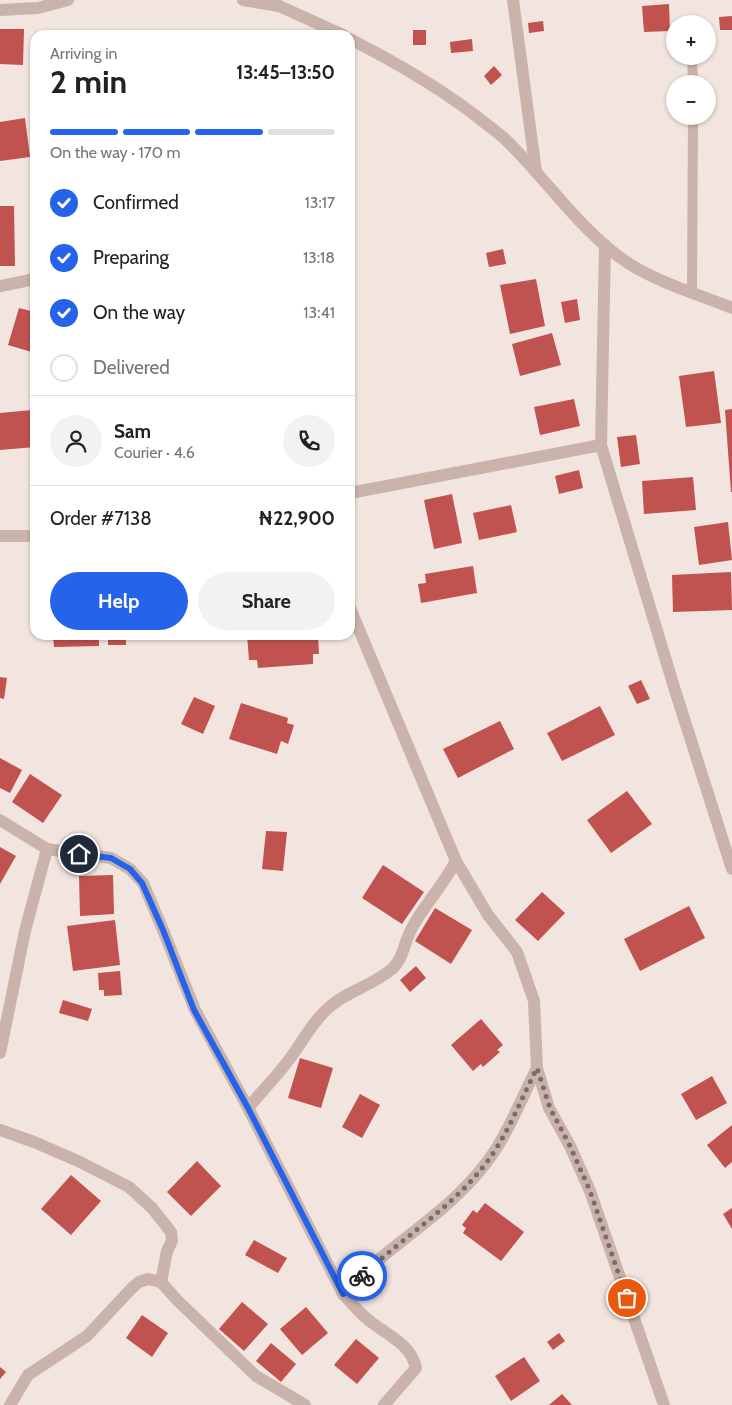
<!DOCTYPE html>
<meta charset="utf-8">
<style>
:root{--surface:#fff;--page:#f2f2f2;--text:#222;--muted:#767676;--line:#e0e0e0;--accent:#2563eb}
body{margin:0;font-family:Cabin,sans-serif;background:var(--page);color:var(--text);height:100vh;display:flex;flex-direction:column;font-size:19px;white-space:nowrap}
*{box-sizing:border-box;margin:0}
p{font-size:16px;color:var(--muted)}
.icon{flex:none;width:28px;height:28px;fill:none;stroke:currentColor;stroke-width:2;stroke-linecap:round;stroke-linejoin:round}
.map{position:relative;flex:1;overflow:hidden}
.sheet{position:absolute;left:30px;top:30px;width:325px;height:610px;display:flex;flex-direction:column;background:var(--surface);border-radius:15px;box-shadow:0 1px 4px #0004}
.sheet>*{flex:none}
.tools{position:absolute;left:666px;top:15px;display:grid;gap:10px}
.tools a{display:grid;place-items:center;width:50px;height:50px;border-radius:50%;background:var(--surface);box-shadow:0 1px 4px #0004;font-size:25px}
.pin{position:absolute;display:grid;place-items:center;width:42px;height:42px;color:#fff;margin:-21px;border:2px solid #fff;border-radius:50%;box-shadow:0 1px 5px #0007}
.courier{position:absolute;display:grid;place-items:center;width:50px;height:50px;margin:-25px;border:4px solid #2563eb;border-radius:50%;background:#fff;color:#222;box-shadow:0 1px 6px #0007}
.head em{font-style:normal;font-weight:800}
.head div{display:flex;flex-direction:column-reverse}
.head{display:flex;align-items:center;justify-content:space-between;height:85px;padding:0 20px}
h1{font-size:32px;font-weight:800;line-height:38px}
.bar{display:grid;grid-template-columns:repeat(4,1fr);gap:8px 5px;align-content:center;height:60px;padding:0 20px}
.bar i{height:6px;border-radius:4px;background:var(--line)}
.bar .on{background:var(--accent)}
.bar p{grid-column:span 4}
.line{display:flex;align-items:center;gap:12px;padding:0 20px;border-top:1px solid var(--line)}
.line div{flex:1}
.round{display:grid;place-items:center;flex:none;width:52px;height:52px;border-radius:26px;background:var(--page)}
ol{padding:0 20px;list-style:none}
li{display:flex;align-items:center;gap:15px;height:55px}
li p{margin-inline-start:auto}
li .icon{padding:5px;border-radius:50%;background:var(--accent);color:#fff;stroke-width:4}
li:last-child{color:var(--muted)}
li i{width:28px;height:28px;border:2px solid var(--line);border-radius:50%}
.primary-button{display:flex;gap:10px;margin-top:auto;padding:10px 20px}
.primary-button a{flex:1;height:58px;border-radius:30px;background:var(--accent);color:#fff;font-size:20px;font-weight:800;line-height:58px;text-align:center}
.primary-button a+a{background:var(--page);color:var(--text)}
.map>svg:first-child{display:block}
.building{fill:#c0524f}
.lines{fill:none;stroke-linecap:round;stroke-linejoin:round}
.service{stroke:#cab3ab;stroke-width:10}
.minor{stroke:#cab3ab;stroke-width:12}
.done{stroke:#796c69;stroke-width:5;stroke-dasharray:0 9}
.route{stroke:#2563eb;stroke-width:6}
</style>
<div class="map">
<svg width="732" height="1405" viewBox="0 0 732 1405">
<rect width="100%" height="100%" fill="#f2e5df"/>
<g class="building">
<polygon points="669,4 670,31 644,32 642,6"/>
<polygon points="732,16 732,30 720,30 719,17"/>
<polygon points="543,21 544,31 529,33 528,23"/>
<polygon points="0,29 24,29 23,65 0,64"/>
<rect x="413" y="30" width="13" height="15"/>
<polygon points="472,39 473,51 451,53 450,42"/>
<polygon points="494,66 502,75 491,85 484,76"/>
<polygon points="25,118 30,157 0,161 0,122"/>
<polygon points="0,206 14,206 15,266 0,266"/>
<polygon points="503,249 506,264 489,267 486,253"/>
<polygon points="536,279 545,326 510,334 500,285"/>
<polygon points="577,299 580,320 565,323 561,302"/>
<polygon points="33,304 35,305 35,353 8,345 19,308 31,311"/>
<polygon points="552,333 561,365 520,376 512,344"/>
<polygon points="714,371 721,423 686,427 679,376"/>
<polygon points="574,399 580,426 540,435 534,407"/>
<polygon points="732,409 732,492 731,492 725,410"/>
<polygon points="32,410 35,447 0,450 0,413"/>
<polygon points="636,435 640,464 621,467 617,437"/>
<polygon points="579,470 583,488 559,494 555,476"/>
<polygon points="693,477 696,510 644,514 642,481"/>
<polygon points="452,494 462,543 434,549 424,500"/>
<polygon points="511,505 517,532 479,540 473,513"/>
<polygon points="728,522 732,560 699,565 694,527"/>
<polygon points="473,566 477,593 421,603 418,584 426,583 425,574"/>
<polygon points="731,572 732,610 673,612 672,575"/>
<polygon points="53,635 99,635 99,646 54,647"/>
<rect x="108" y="635" width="18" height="10"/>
<polygon points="170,635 203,635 203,636 171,640"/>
<polygon points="247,635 318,635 319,654 313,654 313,664 258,668 257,660 249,660"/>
<polygon points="0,677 7,678 4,699 0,698"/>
<polygon points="641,680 650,699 637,704 628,686"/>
<polygon points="194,697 215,706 203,734 181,724"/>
<polygon points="241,703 288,718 287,723 294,725 288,744 281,741 277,754 229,739"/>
<polygon points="600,706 615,735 562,761 547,733"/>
<polygon points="500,721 514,749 458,778 443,749"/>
<polygon points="0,758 22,770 10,793 0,788"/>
<polygon points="30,774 62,795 43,823 12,802"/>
<polygon points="627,791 652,824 611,853 587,820"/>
<polygon points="266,831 287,832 283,871 262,869"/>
<polygon points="0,847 16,856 0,884"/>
<polygon points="383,865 424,892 402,924 362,898"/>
<polygon points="113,875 114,914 80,916 79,876"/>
<polygon points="542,892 565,913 538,941 515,920"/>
<polygon points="689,906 705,938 640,971 624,939"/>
<polygon points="435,908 472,930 451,964 415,941"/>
<polygon points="115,920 120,965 73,971 67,926"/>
<polygon points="416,966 426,978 410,992 400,980"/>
<polygon points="120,971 122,995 104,996 104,990 99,990 98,973"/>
<polygon points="63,1000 92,1009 88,1021 59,1013"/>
<polygon points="481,1019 503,1045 497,1050 500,1052 483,1067 481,1064 473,1071 451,1045"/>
<polygon points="300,1058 333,1068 321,1108 288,1098"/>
<polygon points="712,1076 727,1103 696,1120 681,1094"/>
<polygon points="360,1094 380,1105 362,1138 342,1127"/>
<polygon points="732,1125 732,1162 725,1168 707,1145"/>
<polygon points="197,1161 221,1186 191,1216 167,1192"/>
<polygon points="71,1175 101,1201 71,1235 41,1209"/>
<polygon points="485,1203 524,1232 501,1261 463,1233 466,1228 462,1225 473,1210 477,1213"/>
<polygon points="732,1208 732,1229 723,1214"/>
<polygon points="254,1240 287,1258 278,1273 245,1255"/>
<polygon points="242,1302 268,1324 244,1351 219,1329"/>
<polygon points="306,1307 328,1333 302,1355 280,1329"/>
<polygon points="142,1315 168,1333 152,1357 126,1338"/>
<polygon points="559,1333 565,1341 553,1350 547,1342"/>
<polygon points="356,1339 379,1358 357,1384 334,1365"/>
<polygon points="271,1343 296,1364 281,1382 256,1361"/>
<polygon points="524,1357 540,1381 511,1401 495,1376"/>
<polygon points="0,1367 6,1372 0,1379"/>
<polygon points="562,1394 572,1405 549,1405"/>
</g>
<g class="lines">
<g class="service">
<polyline points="692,56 693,84"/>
<polyline points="692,292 693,116"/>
</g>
<g class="minor">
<polyline points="243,0 279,6"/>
<polyline points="272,0 279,6 343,35"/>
<polyline points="513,0 536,172"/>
<polyline points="0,10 38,8 68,0"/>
<path d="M350 39C397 63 443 89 485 123 493 129 501 135 508 142 547 180 582 233 628 263 659 283 698 294 732 308"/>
<polyline points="0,286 35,279"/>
<polyline points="601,445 674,687 732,869"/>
<polyline points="350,493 601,445 605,245"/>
<polyline points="0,536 35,536"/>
<polyline points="350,608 456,861 488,915 517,952 534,1001 537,1068 549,1108 570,1146 590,1191 664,1405"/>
<polyline points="0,820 47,849 25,931 0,1053"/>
<path d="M47 849 111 858 130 869 143 883 163 930 195 1010 248 1108 343 1294C350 1301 357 1310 365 1317 382 1333 411 1342 416 1368L384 1405"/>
<path d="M248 1108C261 1092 276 1077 288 1061 302 1043 310 1025 327 1009 346 991 372 986 392 969 401 961 403 950 407 939 418 911 442 888 456 861"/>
<polyline points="0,1130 34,1142 78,1161 129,1187 152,1208 171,1232 172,1241 167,1251 161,1282"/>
<path d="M343 1294C358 1280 372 1265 388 1252 423 1224 459 1199 487 1162 508 1134 521 1099 537 1068"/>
<polyline points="10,1405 28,1375 87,1336 132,1288 139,1282 148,1279 161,1282 177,1300 256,1376 305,1405"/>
</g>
</g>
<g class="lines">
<path class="done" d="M362 1276C403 1237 452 1208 487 1162 508 1134 521 1099 537 1068L550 1108 570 1146 590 1191 627 1298"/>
<polyline class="route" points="79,854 111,858 130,869 142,883 163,930 194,1010 248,1108 343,1294 362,1276"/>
</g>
</svg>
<div class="tools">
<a>+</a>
<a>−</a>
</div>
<div class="pin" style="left:627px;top:1298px;background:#ea580c"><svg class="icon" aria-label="bag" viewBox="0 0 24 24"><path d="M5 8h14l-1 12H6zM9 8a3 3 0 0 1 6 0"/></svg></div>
<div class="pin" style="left:79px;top:854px;background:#1f2937"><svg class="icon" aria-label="home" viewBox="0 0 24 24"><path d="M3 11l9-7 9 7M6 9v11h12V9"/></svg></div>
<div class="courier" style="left:362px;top:1276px"><svg class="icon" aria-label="bike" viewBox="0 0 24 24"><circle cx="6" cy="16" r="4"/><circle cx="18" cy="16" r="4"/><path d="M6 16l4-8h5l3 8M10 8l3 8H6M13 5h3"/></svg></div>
<section class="sheet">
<div class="head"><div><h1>2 min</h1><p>Arriving in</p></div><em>13:45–13:50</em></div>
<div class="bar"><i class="on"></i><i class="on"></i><i class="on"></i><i></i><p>On the way · 170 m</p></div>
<ol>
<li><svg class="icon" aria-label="check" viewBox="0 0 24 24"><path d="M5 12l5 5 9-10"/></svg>Confirmed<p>13:17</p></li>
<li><svg class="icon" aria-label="check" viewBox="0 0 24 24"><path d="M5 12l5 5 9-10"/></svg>Preparing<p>13:18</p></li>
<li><svg class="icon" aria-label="check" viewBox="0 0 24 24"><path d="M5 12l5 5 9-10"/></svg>On the way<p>13:41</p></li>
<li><i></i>Delivered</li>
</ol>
<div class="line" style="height:90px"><a class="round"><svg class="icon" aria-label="person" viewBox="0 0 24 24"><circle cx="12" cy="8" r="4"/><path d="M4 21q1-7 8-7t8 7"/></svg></a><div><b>Sam</b><p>Courier · 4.6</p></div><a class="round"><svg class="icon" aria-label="phone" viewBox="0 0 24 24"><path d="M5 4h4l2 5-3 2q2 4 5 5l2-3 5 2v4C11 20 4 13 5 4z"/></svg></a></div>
<div class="line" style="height:65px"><div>Order #7138</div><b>₦22,900</b></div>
<div class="primary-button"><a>Help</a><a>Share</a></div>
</section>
</div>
